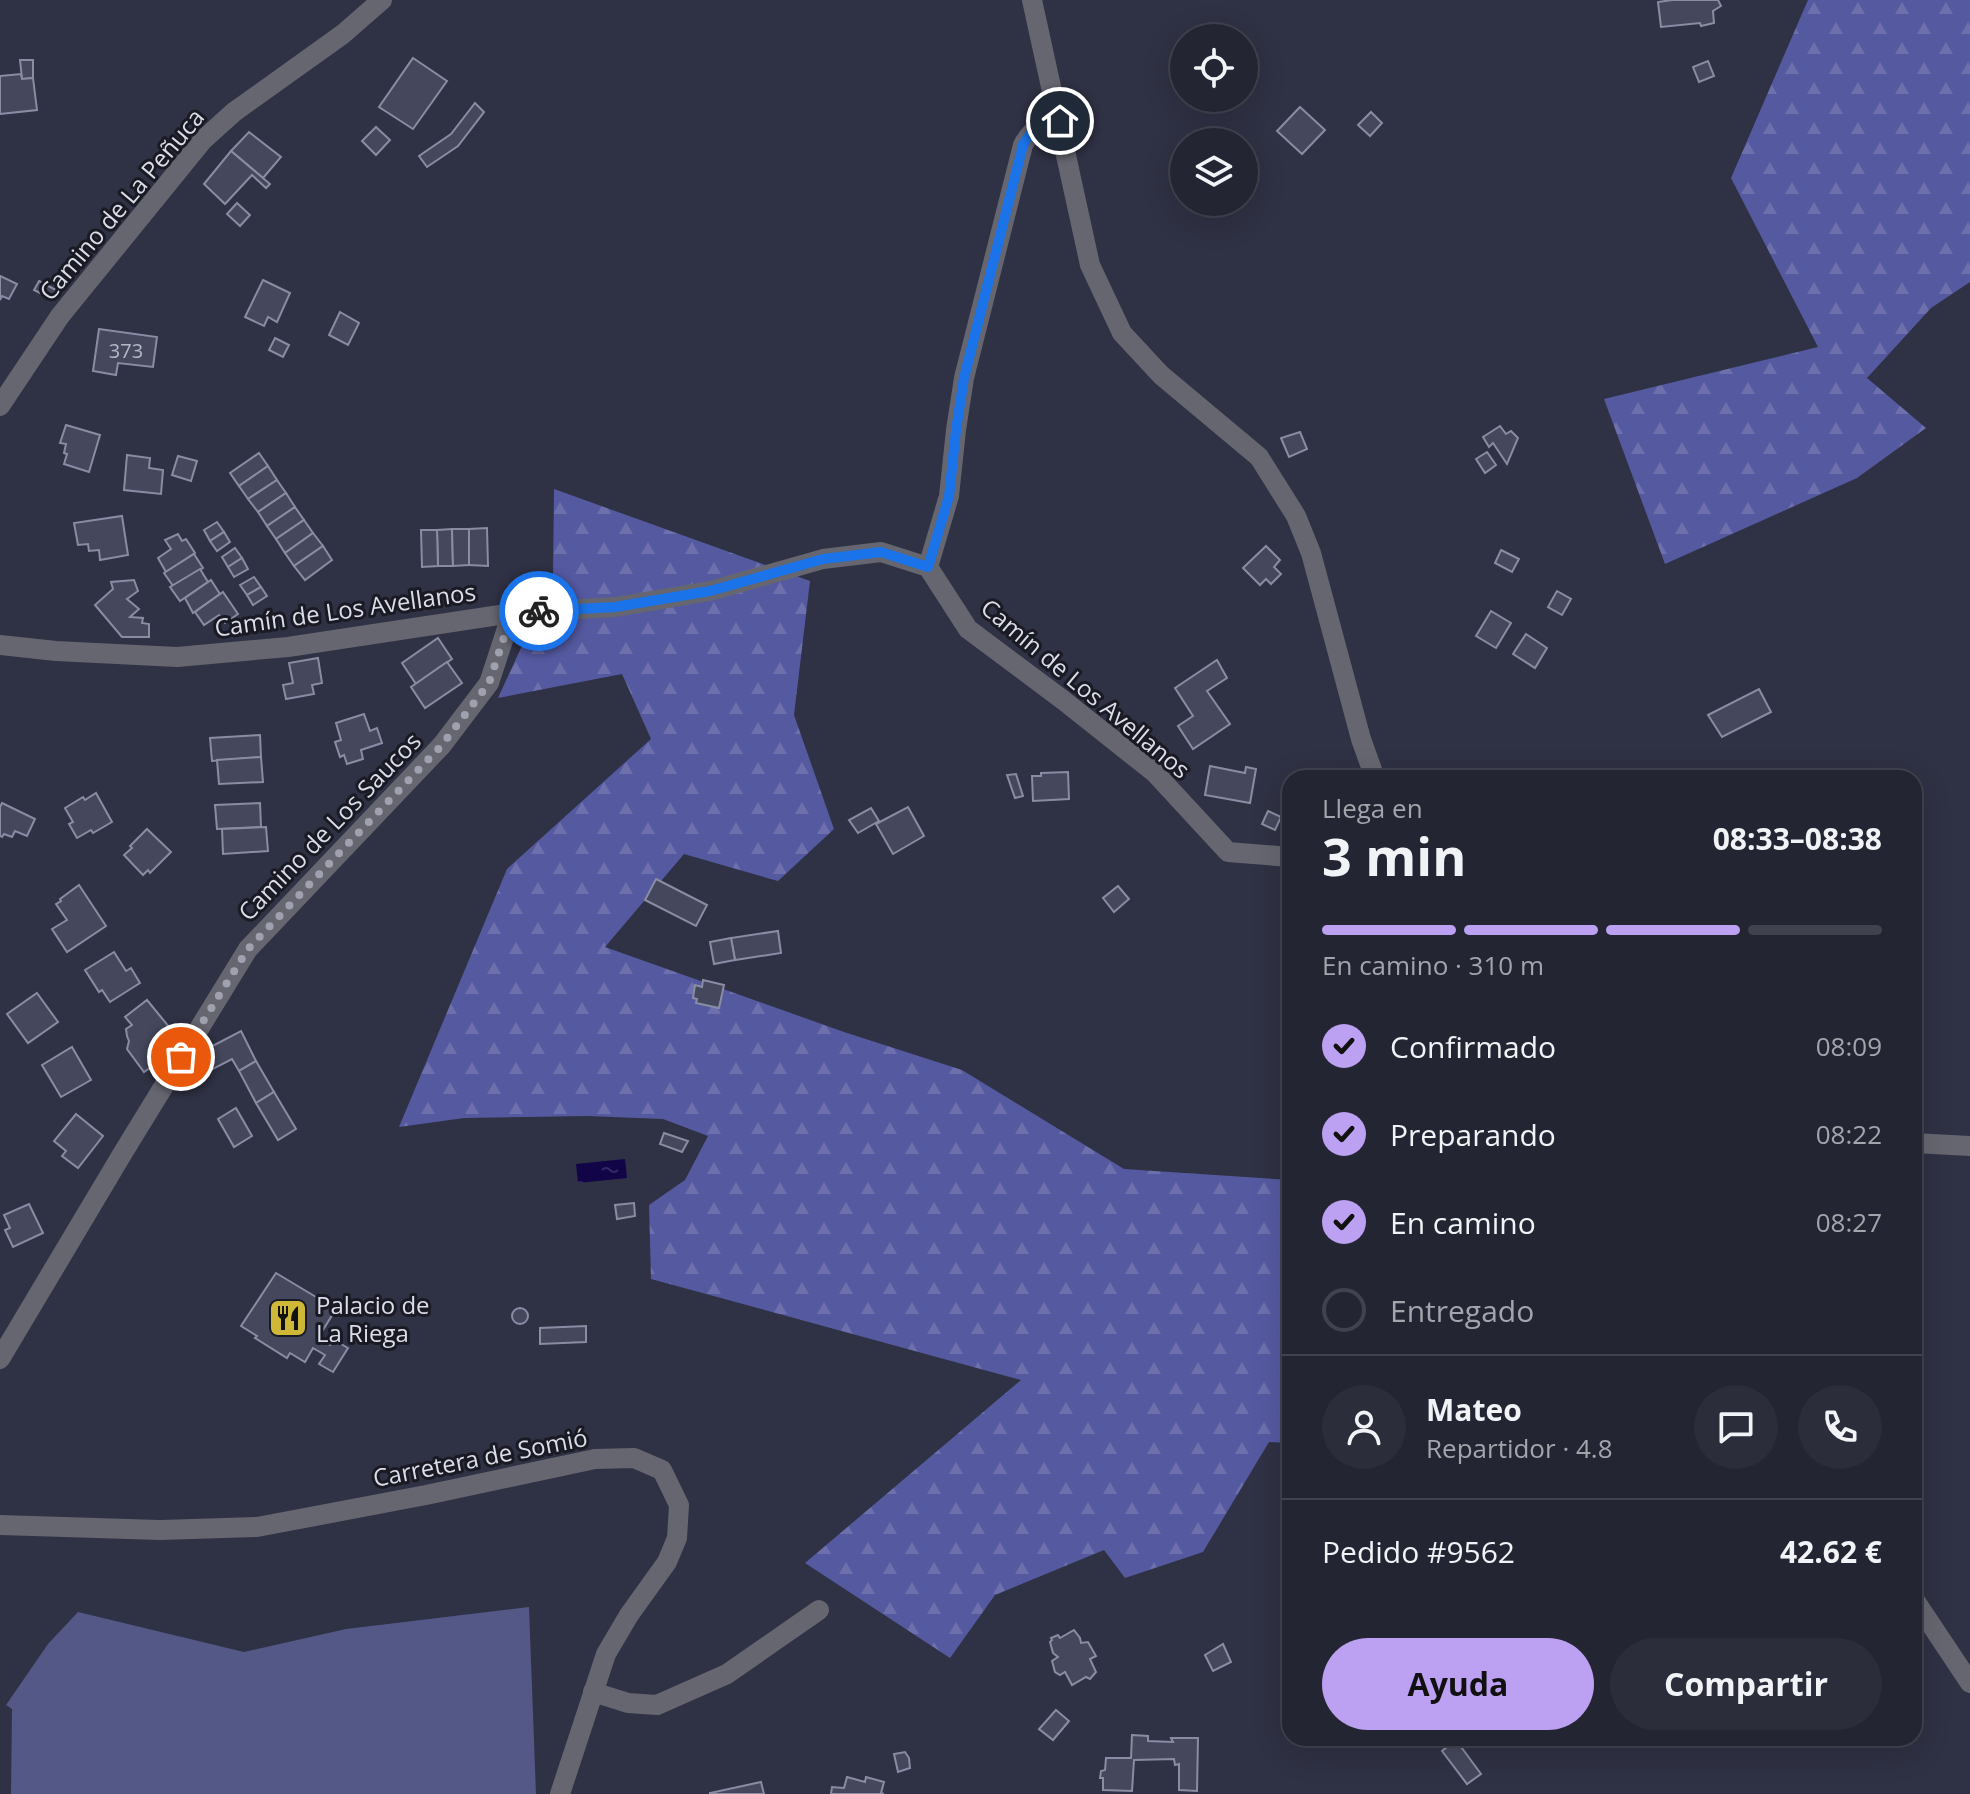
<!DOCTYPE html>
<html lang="es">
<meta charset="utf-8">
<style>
:root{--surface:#232533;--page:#2b2d3b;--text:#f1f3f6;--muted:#a3a5ac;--line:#40424e;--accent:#bca0f2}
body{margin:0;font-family:"Open Sans",sans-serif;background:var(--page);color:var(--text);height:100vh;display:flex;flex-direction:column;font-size:30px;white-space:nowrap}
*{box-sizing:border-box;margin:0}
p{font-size:26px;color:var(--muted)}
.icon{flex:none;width:44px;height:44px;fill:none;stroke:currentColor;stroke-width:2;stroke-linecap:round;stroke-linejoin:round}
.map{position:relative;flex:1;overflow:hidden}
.side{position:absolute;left:1282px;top:770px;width:640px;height:976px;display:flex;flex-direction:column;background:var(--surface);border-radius:24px;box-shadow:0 8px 32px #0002,0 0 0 2px var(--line)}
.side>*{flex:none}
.buttons{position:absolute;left:1170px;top:24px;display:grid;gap:16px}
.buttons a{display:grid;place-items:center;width:88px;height:88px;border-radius:50%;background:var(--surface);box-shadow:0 8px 32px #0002,0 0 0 2px var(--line);font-size:40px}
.pin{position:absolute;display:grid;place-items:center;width:68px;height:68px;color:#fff;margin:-34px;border:4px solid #fff;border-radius:50%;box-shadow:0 2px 8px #0007}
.courier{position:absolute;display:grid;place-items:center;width:80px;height:80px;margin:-40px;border:6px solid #1a73e8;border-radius:50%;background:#fff;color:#222;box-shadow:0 2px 10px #0007}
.summary em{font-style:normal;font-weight:700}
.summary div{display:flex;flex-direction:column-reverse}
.summary{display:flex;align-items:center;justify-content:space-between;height:136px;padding:0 40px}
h1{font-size:52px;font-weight:700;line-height:60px}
.bar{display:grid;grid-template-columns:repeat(4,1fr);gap:12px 8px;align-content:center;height:96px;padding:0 40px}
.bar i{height:10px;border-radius:6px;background:var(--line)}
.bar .selected{background:var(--accent)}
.bar p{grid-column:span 4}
.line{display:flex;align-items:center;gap:20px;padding:0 40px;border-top:2px solid var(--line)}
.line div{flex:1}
.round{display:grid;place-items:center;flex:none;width:84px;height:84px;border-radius:42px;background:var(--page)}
ol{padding:0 40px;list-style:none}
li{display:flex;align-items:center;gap:24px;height:88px}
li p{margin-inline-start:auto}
li .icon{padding:8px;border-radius:50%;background:var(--accent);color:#111;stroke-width:4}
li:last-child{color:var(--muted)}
li i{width:44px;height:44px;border:4px solid var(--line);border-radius:50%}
.button{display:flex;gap:16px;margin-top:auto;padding:16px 40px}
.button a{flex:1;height:92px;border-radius:48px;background:var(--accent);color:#111;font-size:32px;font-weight:700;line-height:92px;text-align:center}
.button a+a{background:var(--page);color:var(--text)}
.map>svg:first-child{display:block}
.green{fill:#545887}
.forest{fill:url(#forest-firs)}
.water{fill:url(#water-ripples)}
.building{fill:#45485c;stroke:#898ca3;stroke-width:2}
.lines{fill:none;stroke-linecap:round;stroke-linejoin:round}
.minor{stroke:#656670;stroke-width:20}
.done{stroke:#9fa1af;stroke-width:8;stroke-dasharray:0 14.4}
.route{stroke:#1a73e8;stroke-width:10}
.labels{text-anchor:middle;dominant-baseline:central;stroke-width:6;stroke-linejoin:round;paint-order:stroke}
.number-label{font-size:20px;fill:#b6b8c6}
.street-label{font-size:24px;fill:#dbdde9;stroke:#191a23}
.poi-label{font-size:24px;fill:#dbdde9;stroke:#191a23;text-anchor:start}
</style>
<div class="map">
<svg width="1970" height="1794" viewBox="0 0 1970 1794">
<defs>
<pattern id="forest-firs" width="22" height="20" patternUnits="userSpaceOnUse" patternTransform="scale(2)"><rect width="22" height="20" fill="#5559a0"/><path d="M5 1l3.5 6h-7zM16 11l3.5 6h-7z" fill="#6d70ad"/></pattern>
<pattern id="water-ripples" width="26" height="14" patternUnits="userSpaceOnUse" patternTransform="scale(2)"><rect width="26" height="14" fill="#110447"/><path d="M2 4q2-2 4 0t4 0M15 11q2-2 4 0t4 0" fill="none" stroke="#332862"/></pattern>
</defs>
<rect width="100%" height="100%" fill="#2f3144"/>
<polygon class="green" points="529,1607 536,1794 11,1794 12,1709 6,1705 48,1644 78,1612 244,1652 346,1629"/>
<g class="forest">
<polygon points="1808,0 1970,0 1970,282 1931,308 1867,378 1926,428 1857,478 1665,564 1604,399 1818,347 1731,178"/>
<polygon points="554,489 810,581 794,715 834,829 778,881 684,854 605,947 844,1032 962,1070 1124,1169 1290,1180 1290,1443 1269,1442 1203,1552 1125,1578 1104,1550 995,1595 950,1658 805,1563 1021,1380 651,1279 649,1205 685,1180 708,1136 663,1119 588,1116 464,1118 399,1127 507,869 651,739 622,674 498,698 553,578"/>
</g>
<polygon class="water" points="625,1159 627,1178 578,1183 576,1164"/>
<g class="building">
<polygon points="1672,0 1718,0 1721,6 1713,11 1714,23 1701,26 1700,23 1661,27 1658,2"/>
<polygon points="413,58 447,81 413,129 379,107"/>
<polygon points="20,60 33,60 33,78 22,79"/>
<polygon points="1708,61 1714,76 1699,82 1693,67"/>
<polygon points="21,74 22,79 33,78 37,110 0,114 0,76"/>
<polygon points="475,103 484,112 458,146 427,167 419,156 451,134"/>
<polygon points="1300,107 1325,130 1302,154 1277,131"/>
<polygon points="1371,112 1382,123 1370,136 1358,125"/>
<polygon points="376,127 390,140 376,155 362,141"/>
<polygon points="249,132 281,157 263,178 231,151"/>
<polygon points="231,151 270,184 266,188 252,175 225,204 204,184"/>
<polygon points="237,203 250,215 240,226 227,214"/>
<polygon points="0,276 17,284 9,299 2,296 0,300"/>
<polygon points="263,280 290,293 277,322 268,317 264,326 245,317"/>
<polygon points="39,281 56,290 52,299 34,290"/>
<polygon points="340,312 359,323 348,345 329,335"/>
<polygon points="99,329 157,337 153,367 118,363 116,375 93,371"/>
<polygon points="275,338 289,345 283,357 269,350"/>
<polygon points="66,425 100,435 89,472 64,464 67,454 64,453 66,444 60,443"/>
<polygon points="1500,426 1506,434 1511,431 1518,438 1507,464 1493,443 1489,447 1483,437"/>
<polygon points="1300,432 1307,449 1289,457 1281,438"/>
<polygon points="1487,452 1496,465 1485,473 1476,459"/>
<polygon points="259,453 268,466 239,486 230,473"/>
<polygon points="127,455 150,458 149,468 163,470 161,494 124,490"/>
<polygon points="178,456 197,461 191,481 172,475"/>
<polygon points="268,466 277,480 248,499 239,486"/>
<polygon points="277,480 286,493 258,512 248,499"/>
<polygon points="286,493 295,507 267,526 258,512"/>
<polygon points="295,507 304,520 276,539 267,526"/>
<polygon points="122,516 128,555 100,560 99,550 89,551 88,544 78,545 74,523"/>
<polygon points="304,520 313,533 285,553 276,539"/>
<polygon points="217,522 224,532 210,541 204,530"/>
<polygon points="487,528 488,566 469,565 469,529"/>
<polygon points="452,529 453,566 438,566 437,530"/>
<polygon points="452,529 469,529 469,565 453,566"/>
<polygon points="421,530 437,530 438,566 422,567"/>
<polygon points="224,532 230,542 217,551 210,541"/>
<polygon points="313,533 323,546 294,566 285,553"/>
<polygon points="178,534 182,541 186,539 195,553 166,572 158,558 171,549 165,540"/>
<polygon points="323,546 332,560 305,580 294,566"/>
<polygon points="1266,546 1280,560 1274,567 1281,574 1271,584 1266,579 1260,585 1243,568"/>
<polygon points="235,548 242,558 228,567 222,557"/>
<polygon points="1501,550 1519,559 1512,572 1495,563"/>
<polygon points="194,554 203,568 173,586 164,573"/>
<polygon points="242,558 248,569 234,577 228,567"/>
<polygon points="200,569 208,582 180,601 170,587"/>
<polygon points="254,577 261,587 247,595 240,585"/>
<polygon points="134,580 138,591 127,599 139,609 130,617 143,618 142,623 149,624 149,637 122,637 95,605 113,589 111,582"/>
<polygon points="211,580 220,594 193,613 185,598"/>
<polygon points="261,587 267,596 253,605 247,595"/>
<polygon points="1557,591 1571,599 1562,615 1548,607"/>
<polygon points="223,592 238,614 225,623 219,615 204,625 195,612"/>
<polygon points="1491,611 1511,623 1496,648 1476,636"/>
<polygon points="1526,634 1547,648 1535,668 1513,654"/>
<polygon points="438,638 452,659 416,684 402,663"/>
<polygon points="318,658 322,683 312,685 314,694 286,699 283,685 293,683 289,663"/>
<polygon points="1217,660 1227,678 1207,691 1230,724 1193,749 1178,726 1193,716 1175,688"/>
<polygon points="447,662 462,683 425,708 411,687"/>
<polygon points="1759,689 1771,712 1722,737 1708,715"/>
<polygon points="364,714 370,731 377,728 382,743 361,750 363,759 347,764 344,755 340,757 335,742 341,740 336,723"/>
<polygon points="260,735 261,757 212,761 210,738"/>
<polygon points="261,757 263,782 219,784 217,760"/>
<polygon points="1210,766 1245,773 1246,767 1256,769 1250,803 1205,795"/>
<polygon points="1068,772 1069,799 1033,801 1032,776 1041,776 1041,773"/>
<polygon points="1016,774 1023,796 1015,798 1007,775"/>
<polygon points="96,793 112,822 93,833 91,830 77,838 69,824 73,822 65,808 83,797 85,800"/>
<polygon points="2,803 35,819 27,836 15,831 12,837 4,834 2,837 0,836 0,807"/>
<polygon points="260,803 261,827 217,829 215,805"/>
<polygon points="908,807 924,836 893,854 876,824"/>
<polygon points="871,808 879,821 858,833 849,820"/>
<polygon points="1268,811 1281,817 1275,830 1262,824"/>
<polygon points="266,827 268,851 223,854 222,829"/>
<polygon points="147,829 171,852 150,873 148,870 143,875 124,855 132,848 130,846"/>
<polygon points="656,879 707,905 696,926 645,900"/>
<polygon points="79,885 106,926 67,952 52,929 67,920 56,904 61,901 60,899"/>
<polygon points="1118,886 1129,899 1114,912 1103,898"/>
<polygon points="778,931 781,953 735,960 731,938"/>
<polygon points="731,938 735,960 714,964 710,942"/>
<polygon points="114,952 126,971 131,968 140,983 110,1002 102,990 99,992 85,970"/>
<polygon points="703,980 724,985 719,1008 696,1003 697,999 693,998 695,985 702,987"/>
<polygon points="37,993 58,1022 28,1043 7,1014"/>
<polygon points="147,1000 174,1033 158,1062 144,1072 127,1049 129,1041 127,1036 126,1029 132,1025 125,1017"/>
<polygon points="241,1031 256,1061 239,1071 232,1059 211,1070 201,1052"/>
<polygon points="72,1047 91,1080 61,1097 42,1065"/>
<polygon points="256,1061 274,1092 256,1103 239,1071"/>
<polygon points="274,1092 296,1129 278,1140 256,1103"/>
<polygon points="236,1108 252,1136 234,1147 218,1119"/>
<polygon points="76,1114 103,1136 78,1168 62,1156 66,1151 54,1141"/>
<polygon points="664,1133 688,1141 682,1152 660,1144"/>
<polygon points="634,1203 635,1216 617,1219 615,1205"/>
<polygon points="29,1204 43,1233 13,1247 5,1230 10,1228 4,1215"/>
<polygon points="276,1273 336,1309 318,1338 330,1345 334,1340 348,1348 333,1372 319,1364 325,1355 313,1348 305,1362 290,1353 287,1358 255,1338 257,1336 241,1326"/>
<circle cx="520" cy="1316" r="8"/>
<polygon points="586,1326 586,1342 540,1344 540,1328"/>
<polygon points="1074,1630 1080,1638 1081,1643 1088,1642 1096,1656 1090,1659 1096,1672 1090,1679 1086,1677 1072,1685 1065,1672 1060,1675 1055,1672 1052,1661 1058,1657 1053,1653 1050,1642 1052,1640 1051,1638 1058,1635 1060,1638"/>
<polygon points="1223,1644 1231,1662 1213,1671 1205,1655"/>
<polygon points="1056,1710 1069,1721 1053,1740 1039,1729"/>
<polygon points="1132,1735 1148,1736 1148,1741 1173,1742 1171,1738 1198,1738 1197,1791 1179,1790 1179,1764 1175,1765 1174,1759 1134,1760 1132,1791 1103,1790 1103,1778 1100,1778 1101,1771 1105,1770 1106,1758 1131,1758"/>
<polygon points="1456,1740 1481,1774 1467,1784 1442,1751"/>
<polygon points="905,1752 909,1758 910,1768 898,1772 894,1754"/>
<polygon points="847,1777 865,1782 866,1777 884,1782 881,1793 884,1794 831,1794 832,1787 844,1788"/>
<polygon points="761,1782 764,1794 710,1794 710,1793"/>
</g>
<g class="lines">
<g class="minor">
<polyline points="1032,0 1090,265 1122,333 1161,375 1259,457 1296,516 1311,553 1361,739 1375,778"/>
<polyline points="0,406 60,316 203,140 234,112 343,34 382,0"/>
<path d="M928 567 949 496 956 430 964 378 1023 145C1033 127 1040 125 1060 121"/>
<polyline points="0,645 56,651 177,657 288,647 512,613 615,607 710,591 823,559 881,552 928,567 968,629 1063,700 1155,773 1228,852 1290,857"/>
<polyline points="1914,1143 1970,1146"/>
<polyline points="0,1359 124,1151 248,949 442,745 489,683 512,613"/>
<polyline points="0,1525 160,1530 257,1527 426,1495 595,1459 634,1458 662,1470 679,1505 677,1538 667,1562 629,1615 606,1654 560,1794"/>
<polyline points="1914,1599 1970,1683"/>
<polyline points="593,1692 628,1703 657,1705 727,1674 819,1610"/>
</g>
</g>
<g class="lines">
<polyline class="done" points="181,1057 248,949 442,745 489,683 512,613 539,611"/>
<path class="route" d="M539 611 615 607 710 591 823 559 881 552 928 567 949 496 956 430 964 378 1023 145C1033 127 1040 125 1060 121"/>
</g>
<defs>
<g id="restaurant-square" transform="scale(2)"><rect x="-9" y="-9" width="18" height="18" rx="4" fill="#cfb837" stroke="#191a23"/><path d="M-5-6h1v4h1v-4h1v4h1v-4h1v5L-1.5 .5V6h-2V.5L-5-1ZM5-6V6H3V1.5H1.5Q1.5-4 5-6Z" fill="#111"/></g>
</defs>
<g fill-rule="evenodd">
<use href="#restaurant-square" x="288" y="1318"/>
</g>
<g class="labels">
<g class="number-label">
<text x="126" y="350">373</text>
</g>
<g class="street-label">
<text transform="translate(121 204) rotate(-50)">Camino de La Peñuca</text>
<text transform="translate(345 609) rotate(-8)">Camín de Los Avellanos</text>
<text transform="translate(1086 688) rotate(40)">Camín de Los Avellanos</text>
<text transform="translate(329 826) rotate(-46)">Camino de Los Saucos</text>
<text transform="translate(480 1457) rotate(-11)">Carretera de Somió</text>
</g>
<g class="poi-label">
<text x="316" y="1304">Palacio de<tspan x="316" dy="28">La Riega</tspan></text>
</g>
</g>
</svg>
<div class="buttons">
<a><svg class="icon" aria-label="locate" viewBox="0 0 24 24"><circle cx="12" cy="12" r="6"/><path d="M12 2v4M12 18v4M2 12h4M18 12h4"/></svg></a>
<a><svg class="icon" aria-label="layers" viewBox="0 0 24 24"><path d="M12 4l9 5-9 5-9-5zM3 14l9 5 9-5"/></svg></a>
</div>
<div class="pin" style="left:181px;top:1057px;background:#ea580c"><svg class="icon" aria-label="bag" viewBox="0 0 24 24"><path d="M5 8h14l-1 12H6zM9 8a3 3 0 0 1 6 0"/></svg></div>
<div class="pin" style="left:1060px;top:121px;background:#1f2937"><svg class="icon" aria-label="home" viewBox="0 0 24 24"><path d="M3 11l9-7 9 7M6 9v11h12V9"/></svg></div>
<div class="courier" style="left:539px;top:611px"><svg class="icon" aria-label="bike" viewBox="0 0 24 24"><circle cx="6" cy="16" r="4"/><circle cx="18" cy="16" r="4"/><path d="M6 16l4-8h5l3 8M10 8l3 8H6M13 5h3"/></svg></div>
<section class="side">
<div class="summary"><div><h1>3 min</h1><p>Llega en</p></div><em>08:33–08:38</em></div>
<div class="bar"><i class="selected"></i><i class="selected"></i><i class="selected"></i><i></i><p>En camino · 310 m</p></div>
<ol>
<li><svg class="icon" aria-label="check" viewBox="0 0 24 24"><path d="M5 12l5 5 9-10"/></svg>Confirmado<p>08:09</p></li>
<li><svg class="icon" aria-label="check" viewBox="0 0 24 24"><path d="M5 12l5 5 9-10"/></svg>Preparando<p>08:22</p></li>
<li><svg class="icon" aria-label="check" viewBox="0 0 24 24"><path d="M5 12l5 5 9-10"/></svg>En camino<p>08:27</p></li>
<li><i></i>Entregado</li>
</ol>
<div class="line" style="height:144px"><a class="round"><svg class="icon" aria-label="person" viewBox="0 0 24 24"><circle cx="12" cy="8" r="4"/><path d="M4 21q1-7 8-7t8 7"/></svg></a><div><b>Mateo</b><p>Repartidor · 4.8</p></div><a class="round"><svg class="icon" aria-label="chat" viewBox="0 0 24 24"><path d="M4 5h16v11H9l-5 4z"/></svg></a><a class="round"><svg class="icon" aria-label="phone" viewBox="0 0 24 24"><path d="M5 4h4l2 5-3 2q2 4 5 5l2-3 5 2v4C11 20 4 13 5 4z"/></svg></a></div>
<div class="line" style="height:104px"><div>Pedido #9562</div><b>42.62 €</b></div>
<div class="button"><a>Ayuda</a><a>Compartir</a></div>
</section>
</div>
